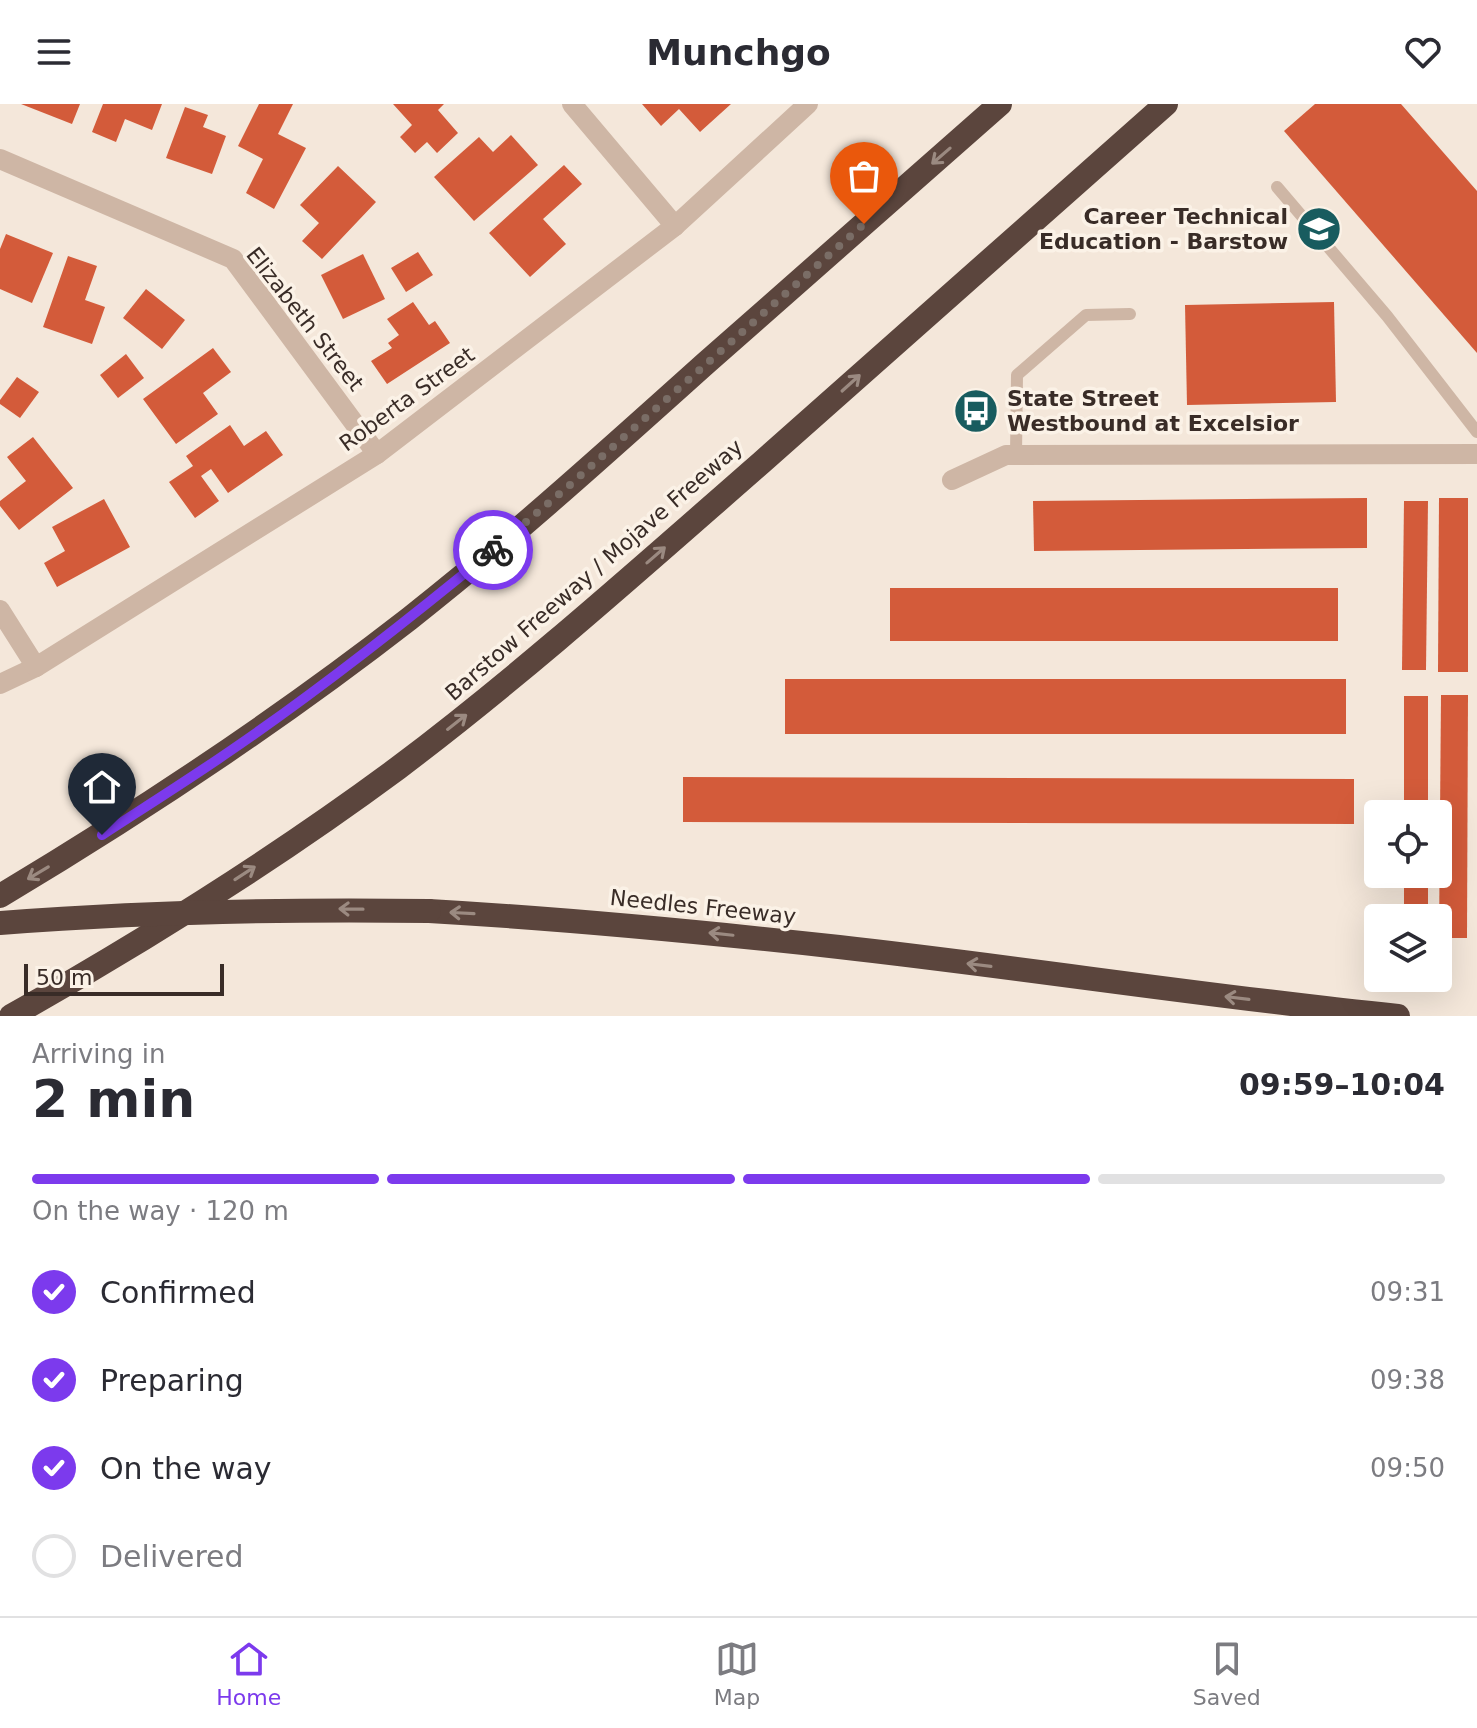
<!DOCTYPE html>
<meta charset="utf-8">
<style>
:root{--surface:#fff;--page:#f2f2f3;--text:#2b2b33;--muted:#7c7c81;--line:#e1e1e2;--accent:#7c3aed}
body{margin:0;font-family:"DejaVu Sans",sans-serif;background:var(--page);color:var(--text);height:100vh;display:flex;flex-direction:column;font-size:30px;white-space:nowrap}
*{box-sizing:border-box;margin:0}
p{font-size:26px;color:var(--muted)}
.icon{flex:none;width:44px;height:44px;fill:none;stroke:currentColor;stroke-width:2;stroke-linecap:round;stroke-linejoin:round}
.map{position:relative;height:912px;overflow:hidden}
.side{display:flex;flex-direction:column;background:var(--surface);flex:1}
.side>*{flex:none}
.fabs{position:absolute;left:1364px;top:696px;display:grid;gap:16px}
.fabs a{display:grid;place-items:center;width:88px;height:88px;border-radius:8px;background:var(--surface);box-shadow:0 8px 32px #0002;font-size:40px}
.scale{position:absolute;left:24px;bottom:20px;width:200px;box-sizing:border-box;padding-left:8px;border:4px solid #392c27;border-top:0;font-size:22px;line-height:28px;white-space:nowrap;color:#392c27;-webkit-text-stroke:6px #fbf2e7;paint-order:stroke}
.pin{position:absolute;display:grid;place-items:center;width:68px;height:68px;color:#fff;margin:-82px -34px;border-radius:50% 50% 50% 0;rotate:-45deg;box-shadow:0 0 8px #0007}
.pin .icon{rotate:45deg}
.courier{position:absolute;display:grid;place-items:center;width:80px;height:80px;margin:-40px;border:6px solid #7c3aed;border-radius:50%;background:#fff;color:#222;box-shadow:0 2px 10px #0007}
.overview em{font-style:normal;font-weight:600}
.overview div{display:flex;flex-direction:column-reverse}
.overview{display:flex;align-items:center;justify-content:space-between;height:136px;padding:0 32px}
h1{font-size:52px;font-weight:600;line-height:60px}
.bar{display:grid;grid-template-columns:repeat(4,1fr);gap:12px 8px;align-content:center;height:96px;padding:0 32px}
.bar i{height:10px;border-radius:6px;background:var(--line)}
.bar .current{background:var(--accent)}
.bar p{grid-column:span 4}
ol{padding:0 32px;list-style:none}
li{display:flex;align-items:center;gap:24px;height:88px}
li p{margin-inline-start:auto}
li .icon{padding:8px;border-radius:50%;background:var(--accent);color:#fff;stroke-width:4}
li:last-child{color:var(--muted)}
li i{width:44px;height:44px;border:4px solid var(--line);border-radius:50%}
header{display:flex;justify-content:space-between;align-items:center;height:104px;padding:0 32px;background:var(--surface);font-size:36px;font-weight:600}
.tabs{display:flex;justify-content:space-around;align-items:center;height:112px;border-top:2px solid var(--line);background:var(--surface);font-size:22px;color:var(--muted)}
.tabs a{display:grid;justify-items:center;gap:4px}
.tabs .current{color:var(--accent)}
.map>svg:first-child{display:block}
.building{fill:#d35b3a}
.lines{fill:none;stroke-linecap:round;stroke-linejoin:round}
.service{stroke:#ceb6a5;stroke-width:12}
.minor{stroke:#ceb6a5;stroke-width:20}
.tertiary{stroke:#ceb6a5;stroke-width:20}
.motorway{stroke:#5b453d;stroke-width:24}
.motorway-bridge{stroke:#5b453d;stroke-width:24}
.oneway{stroke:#9b8a81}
.done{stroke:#7a6d66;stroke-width:8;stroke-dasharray:0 14.4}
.route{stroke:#7c3aed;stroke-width:10}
.labels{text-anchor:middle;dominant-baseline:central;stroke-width:7;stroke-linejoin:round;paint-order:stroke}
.poi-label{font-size:22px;font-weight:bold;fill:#392c27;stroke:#fbf2e7;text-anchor:end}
.street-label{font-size:22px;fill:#392c27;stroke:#fbf2e7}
</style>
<header><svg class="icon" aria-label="menu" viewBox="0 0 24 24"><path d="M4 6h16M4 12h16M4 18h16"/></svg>Munchgo<svg class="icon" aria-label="heart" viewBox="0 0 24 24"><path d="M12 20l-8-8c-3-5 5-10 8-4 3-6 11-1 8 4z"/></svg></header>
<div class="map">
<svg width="1477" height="912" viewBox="0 0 1477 912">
<rect width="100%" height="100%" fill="#f4e7da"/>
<g class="building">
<polygon points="21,0 80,0 72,20"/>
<polygon points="103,0 162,0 152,26 125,15 116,38 92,28"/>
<polygon points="259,0 293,0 278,30 306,44 274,105 246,89 263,55 238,42"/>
<polygon points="393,0 444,0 438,6 458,29 437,49 427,38 415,49 400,33 412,21"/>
<polygon points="642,0 731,0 700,28 679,5 661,22"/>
<polygon points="1315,0 1401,0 1477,87 1477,249 1284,27"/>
<polygon points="185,3 208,11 203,23 226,32 212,70 166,54"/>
<polygon points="511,31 538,61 474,117 434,73 479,33 493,48"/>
<polygon points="564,61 582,80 543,115 566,140 530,173 489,129"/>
<polygon points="338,62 376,98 322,155 302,137 319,119 300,101"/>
<polygon points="6,130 53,149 32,199 0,185 0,145"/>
<polygon points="418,148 433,171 406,188 391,164"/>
<polygon points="363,150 385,195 343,215 321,171"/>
<polygon points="68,152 97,162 85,196 105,203 92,240 43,223"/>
<polygon points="146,185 185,216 162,245 123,214"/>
<polygon points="413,198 429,221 435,217 450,239 387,280 371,257 392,244 388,239 399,231 387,215"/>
<polygon points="1334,198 1336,298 1187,301 1185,201"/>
<polygon points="213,244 231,268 203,289 218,310 176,340 143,295"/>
<polygon points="126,250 144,274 118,294 100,271"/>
<polygon points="17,273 39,288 20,314 0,300 0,296"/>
<polygon points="230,321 244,342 266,327 283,351 228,389 211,365 201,372 219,397 195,414 169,378 193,362 186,352"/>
<polygon points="33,333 73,384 19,426 0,402 0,397 26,377 7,353"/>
<polygon points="1367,394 1367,444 1034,447 1033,397"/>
<polygon points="1439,394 1468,394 1468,568 1438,568"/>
<polygon points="104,395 130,443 57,483 44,459 65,447 52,423"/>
<polygon points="1404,397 1428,397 1426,566 1402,566"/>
<rect x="890" y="484" width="448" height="53"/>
<rect x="785" y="575" width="561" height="55"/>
<polygon points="1441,591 1468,591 1467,834 1439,834"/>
<rect x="1404" y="592" width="24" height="118"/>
<polygon points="683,673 1354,675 1354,720 683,718"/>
<rect x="1404" y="770" width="24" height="44"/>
</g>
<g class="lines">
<g class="service">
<polyline points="1277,83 1387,212 1477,328"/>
<polyline points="1016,351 1017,271 1086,211 1130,210"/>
</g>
<g class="minor">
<polyline points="572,0 675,122"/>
<polyline points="0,55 233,155 377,350"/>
<polyline points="952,376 1006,351 1477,350"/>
<polyline points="0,580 36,563"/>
</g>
<polyline class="tertiary" points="0,506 36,563 377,350 675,122 808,0"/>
<g class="motorway">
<path d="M0 792C142 707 279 616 409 515 512 434 609 346 706 259 804 172 902 86 1000 0"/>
<path d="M429 807C567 815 703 828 839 843 1026 864 1211 893 1398 912"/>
<path d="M11 912C144 837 275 755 398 664 524 569 642 463 761 359 896 239 1031 120 1166 0"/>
</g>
<path class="motorway-bridge" d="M0 819C143 808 286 805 429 807"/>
</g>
<defs><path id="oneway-shaft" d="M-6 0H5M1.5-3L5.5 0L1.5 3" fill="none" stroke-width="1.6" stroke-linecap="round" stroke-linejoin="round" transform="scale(2)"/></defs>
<g class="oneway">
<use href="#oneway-shaft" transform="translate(941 52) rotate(139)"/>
<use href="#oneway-shaft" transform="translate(851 279) rotate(-42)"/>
<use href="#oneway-shaft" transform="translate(656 451) rotate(-41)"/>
<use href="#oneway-shaft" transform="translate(457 618) rotate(-38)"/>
<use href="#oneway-shaft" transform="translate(38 769) rotate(149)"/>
<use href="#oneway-shaft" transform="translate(245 769) rotate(-33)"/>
<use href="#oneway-shaft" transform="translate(351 805) rotate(-179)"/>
<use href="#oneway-shaft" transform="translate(462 809) rotate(-177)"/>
<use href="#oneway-shaft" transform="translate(721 830) rotate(-174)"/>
<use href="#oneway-shaft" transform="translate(979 861) rotate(-173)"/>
<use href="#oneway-shaft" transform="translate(1237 894) rotate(-173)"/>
</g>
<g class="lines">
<polyline class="done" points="493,446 571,380 864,120"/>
<path class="route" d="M102 731C145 703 188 676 230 647 321 585 408 516 493 446"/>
</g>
<defs>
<g id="school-disc" transform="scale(2.3)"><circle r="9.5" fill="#185c5f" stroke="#fbf2e7"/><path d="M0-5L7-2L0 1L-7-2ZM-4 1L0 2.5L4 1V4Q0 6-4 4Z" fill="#fff"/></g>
<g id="bus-disc" transform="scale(2.3)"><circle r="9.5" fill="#185c5f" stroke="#fbf2e7"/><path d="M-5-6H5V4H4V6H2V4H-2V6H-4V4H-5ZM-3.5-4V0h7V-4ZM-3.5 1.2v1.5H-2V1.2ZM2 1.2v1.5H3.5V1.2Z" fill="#fff"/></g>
</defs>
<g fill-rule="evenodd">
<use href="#school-disc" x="1319" y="125"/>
<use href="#bus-disc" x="976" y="307"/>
</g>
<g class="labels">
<g class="poi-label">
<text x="1288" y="112">Career Technical<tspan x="1288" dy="25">Education - Barstow</tspan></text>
<text x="1007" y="294" text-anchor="start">State Street<tspan x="1007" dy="25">Westbound at Excelsior</tspan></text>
</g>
<g class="street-label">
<text transform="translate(305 215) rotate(52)">Elizabeth Street</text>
<text transform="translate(407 295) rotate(-36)">Roberta Street</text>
<text transform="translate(594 466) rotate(-41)">Barstow Freeway / Mojave Freeway</text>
<text transform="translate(703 803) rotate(6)">Needles Freeway</text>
</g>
</g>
</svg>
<div class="fabs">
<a><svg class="icon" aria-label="locate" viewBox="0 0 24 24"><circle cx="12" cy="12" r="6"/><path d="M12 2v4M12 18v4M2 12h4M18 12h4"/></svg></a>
<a><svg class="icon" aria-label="layers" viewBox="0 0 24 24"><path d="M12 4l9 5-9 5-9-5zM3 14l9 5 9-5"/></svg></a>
</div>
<div class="scale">50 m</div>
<div class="pin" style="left:864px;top:120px;background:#ea580c"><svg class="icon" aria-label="bag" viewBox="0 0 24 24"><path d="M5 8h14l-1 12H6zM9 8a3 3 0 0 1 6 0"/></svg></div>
<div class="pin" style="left:102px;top:731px;background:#1f2937"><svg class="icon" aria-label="home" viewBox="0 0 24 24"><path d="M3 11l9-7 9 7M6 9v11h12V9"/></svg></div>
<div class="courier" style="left:493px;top:446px"><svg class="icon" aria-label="bike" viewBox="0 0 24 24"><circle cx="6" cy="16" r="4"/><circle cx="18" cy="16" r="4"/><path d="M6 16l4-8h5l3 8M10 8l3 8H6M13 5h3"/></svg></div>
</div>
<section class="side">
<div class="overview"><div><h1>2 min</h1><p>Arriving in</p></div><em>09:59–10:04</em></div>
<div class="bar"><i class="current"></i><i class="current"></i><i class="current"></i><i></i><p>On the way · 120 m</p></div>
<ol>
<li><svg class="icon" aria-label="check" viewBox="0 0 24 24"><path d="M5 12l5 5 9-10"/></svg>Confirmed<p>09:31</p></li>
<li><svg class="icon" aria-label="check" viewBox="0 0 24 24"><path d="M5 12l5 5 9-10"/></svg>Preparing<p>09:38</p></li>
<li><svg class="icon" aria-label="check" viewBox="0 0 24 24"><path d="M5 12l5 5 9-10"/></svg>On the way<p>09:50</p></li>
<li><i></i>Delivered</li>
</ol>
</section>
<nav class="tabs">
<a class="current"><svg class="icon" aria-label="home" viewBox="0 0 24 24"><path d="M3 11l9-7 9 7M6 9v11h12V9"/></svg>Home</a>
<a><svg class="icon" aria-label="map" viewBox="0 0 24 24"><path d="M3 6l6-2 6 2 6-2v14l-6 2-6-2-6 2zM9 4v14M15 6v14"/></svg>Map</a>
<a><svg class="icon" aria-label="saved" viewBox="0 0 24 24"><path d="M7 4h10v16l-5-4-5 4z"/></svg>Saved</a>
</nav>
